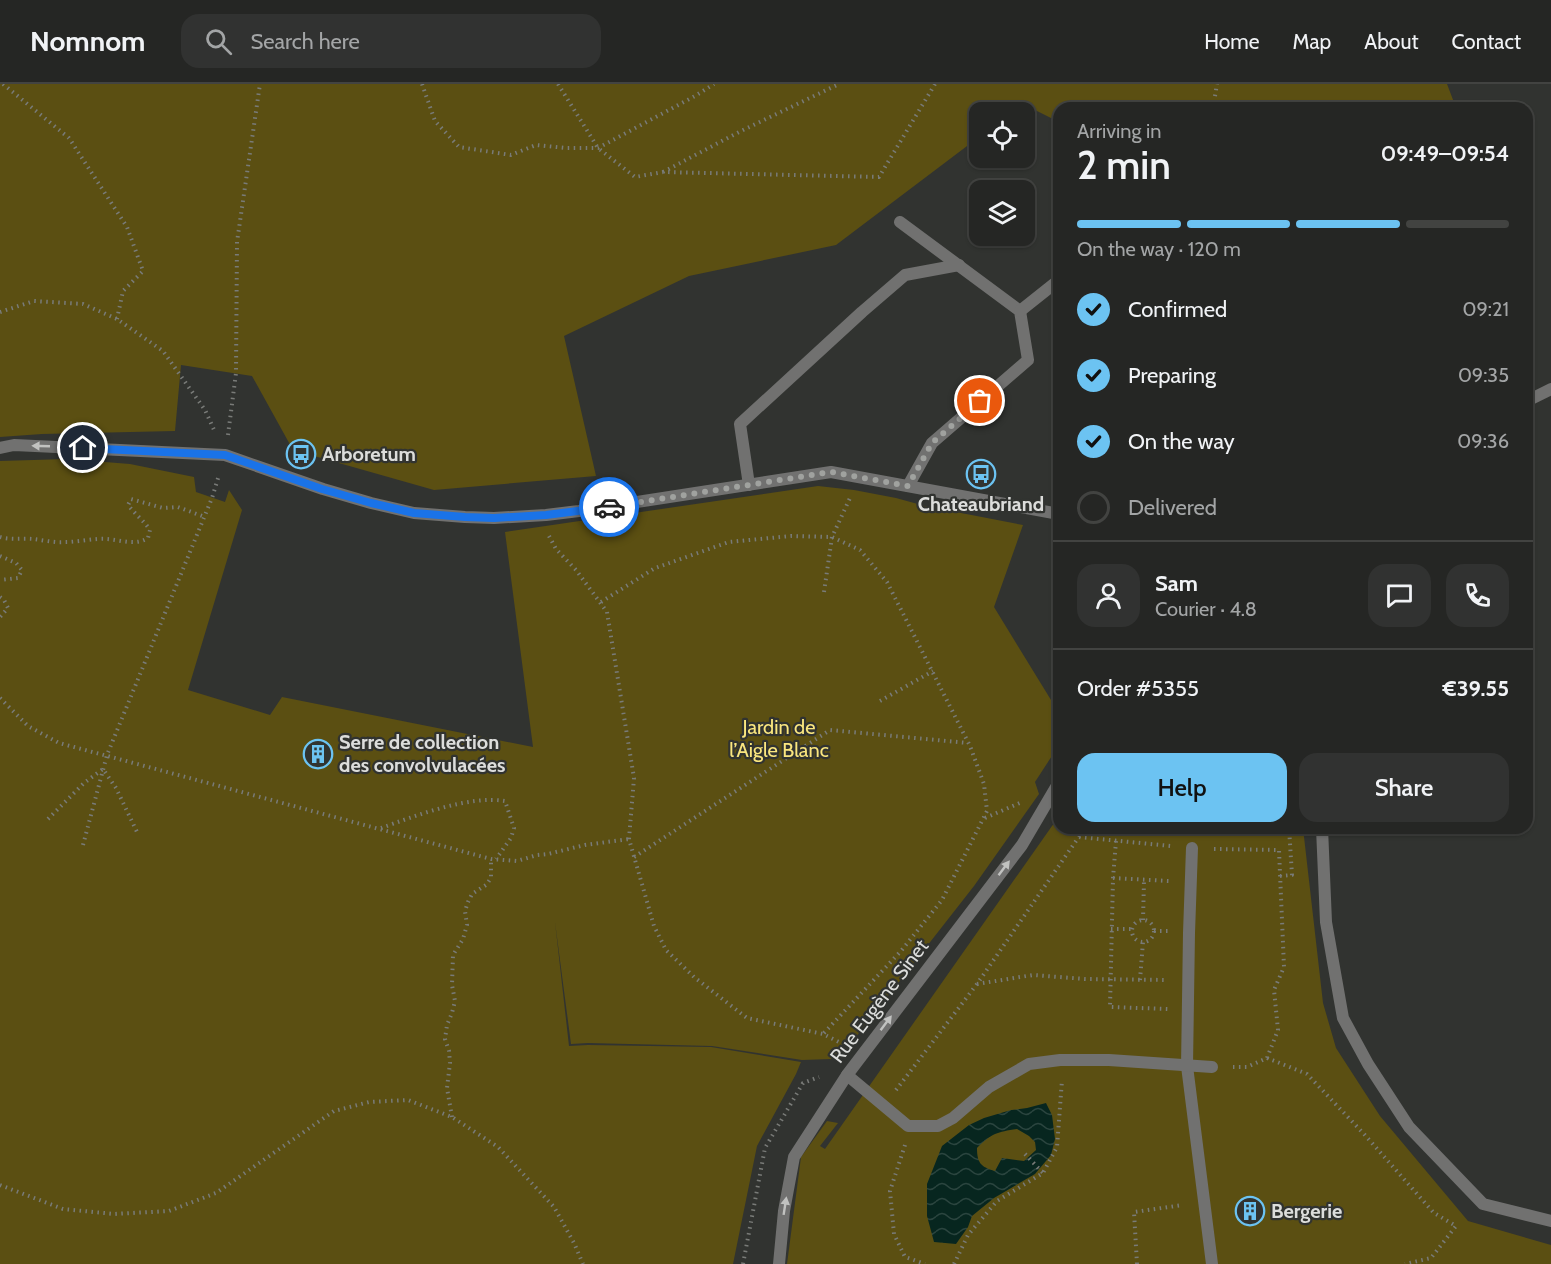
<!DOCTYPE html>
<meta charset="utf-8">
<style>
:root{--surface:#252624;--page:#313231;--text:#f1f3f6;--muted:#a3a5a6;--line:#424341;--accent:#6cc3f2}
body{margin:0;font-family:Cabin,sans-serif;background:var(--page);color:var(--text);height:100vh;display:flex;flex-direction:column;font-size:22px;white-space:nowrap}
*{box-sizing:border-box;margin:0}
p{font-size:20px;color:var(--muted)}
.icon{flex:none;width:33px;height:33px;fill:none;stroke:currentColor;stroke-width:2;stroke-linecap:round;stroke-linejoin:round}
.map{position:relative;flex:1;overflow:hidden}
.details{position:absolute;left:1053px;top:18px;width:480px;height:732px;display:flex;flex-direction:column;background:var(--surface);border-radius:18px;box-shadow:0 2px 4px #0004,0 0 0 2px var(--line)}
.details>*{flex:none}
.tools{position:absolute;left:969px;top:18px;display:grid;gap:12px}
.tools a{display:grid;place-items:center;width:66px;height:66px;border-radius:12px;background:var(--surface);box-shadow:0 2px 4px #0004,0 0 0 2px var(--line);font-size:30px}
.pin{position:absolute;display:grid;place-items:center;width:51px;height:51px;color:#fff;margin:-26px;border:3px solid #fff;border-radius:50%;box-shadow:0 2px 6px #0007}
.courier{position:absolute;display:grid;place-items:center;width:60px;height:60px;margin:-30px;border:4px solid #1a73e8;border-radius:50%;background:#fff;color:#222;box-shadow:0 2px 8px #0007}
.overview em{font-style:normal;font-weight:600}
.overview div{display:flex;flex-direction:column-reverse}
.overview{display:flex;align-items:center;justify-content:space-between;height:102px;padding:0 24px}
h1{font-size:39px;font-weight:600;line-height:45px}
.bar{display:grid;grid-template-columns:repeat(4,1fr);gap:9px 6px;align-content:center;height:72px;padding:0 24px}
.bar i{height:8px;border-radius:4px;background:var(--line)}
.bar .on{background:var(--accent)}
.bar p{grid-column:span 4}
.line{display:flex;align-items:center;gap:15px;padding:0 24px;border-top:2px solid var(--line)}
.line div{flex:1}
.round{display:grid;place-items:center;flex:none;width:63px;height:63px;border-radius:18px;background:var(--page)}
ol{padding:0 24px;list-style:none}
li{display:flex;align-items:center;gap:18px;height:66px}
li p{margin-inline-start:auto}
li .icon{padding:6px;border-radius:50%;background:var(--accent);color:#111;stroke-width:4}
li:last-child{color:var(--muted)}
li i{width:33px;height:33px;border:3px solid var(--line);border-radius:50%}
.primary-button{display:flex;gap:12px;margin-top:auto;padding:12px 24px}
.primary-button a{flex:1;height:69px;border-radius:18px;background:var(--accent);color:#111;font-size:24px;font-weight:600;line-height:69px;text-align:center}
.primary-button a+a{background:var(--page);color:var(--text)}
header{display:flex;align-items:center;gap:36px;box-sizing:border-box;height:84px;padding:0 30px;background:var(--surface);border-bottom:2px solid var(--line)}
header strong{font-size:28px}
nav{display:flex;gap:33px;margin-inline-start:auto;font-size:21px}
.search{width:420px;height:54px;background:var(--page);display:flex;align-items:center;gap:15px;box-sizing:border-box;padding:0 21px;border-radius:18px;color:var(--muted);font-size:22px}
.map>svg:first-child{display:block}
.park{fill:#5b4f12}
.water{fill:url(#water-waves);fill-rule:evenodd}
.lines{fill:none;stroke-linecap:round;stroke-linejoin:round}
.path{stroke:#797b78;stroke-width:4;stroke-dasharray:1.5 4.5;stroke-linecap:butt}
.service{stroke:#717170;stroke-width:12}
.minor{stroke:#717170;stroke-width:12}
.oneway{fill:#c1c2c0}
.done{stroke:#a0a29f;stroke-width:6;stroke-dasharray:0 10.8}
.route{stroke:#1a73e8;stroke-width:8}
.labels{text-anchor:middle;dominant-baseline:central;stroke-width:4.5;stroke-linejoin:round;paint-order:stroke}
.poi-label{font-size:20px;font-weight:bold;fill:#dcdddb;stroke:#313330;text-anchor:start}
.park-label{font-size:20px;fill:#fae67e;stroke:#313330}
.street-label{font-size:20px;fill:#dcdddb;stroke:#313330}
</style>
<header>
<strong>Nomnom</strong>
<div class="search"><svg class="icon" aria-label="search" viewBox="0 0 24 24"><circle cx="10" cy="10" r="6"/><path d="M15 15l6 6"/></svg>Search here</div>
<nav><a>Home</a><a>Map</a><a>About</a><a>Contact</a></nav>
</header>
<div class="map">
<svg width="1551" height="1180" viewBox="0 0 1551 1180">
<defs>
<pattern id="water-waves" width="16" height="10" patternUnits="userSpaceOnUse" patternTransform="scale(1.5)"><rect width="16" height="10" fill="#07261f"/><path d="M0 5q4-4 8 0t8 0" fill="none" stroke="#2b453f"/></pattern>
</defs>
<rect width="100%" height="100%" fill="#313330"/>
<g class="park">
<polygon points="0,0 1447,0 1455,21 1443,24 1059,24 1059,38 1023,20 1012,28 980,28 979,53 836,161 689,192 564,252 596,392 434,406 293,366 252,292 181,281 175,347 42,350 0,353"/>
<polygon points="67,375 130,380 194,393 196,408 225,418 229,406 242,426 188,606 270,631 282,613 533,663 505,448 818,402 854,406 896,414 925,422 1023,441 994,523 1059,629 1059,661 1035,698 1039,710 974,802 848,963 831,975 802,976 712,962 588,959 571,960 555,838 569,962 588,961 711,963 801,978 796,990 757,1062 733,1180 0,1180 0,377"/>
<polygon points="1059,732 1059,744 1303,744 1323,919 1336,964 1380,1032 1468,1137 1551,1161 1551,1180 787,1180 801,1073 827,1037 838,1039 820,1062 825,1065"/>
</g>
<path class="water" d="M1046 1019 1052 1031 1055 1055 1051 1071 1035 1090 994 1114 972 1132 968 1143 956 1160 934 1158 927 1132V1100L942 1062 969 1041 984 1034 1011 1026 1027 1024ZM1017 1045 1029 1052 1035 1058 1036 1066 1024 1077 1002 1074 995 1087C981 1083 977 1079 977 1064 992 1049 997 1048 1017 1045Z"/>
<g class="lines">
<g class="path">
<polyline points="3,0 69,54 127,143 143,187 123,207 117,235"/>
<polyline points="422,0 435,37 459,63 511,71 536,61 566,64 598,64 695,12 714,0"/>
<polyline points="558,0 598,64 635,93 663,88 879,93 935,0"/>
<polyline points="1213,24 1217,0"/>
<polyline points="663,88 741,47 839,0"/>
<polyline points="0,228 34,217 83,220 117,235 163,267 205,326 215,348"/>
<polyline points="228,351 236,289 237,158 260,0"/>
<polyline points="549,452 556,465 576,486 607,528 634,694 629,755 654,842 666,866 694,893 747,934 823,950 843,960"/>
<path d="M0 453C10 456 22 454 33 455 43 456 54 459 65 458 79 458 94 454 107 455 121 456 136 462 148 454L150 446C144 437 135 430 128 421L131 415 163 424 178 423 205 433"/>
<polyline points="0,472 16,479 22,486 18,494 0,496"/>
<polyline points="824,508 832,453 850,414"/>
<polyline points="0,513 4,516 8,524 0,533"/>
<polyline points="601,518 655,484 729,458 791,452 832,453 860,466 887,498 970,662 984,700 987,727 942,816 901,867 823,950"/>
<polyline points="0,614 28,642 59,659 491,775 517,777 537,771 548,770 585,761 629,755"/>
<polyline points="880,617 933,587"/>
<polyline points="985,734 1022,718"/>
<polyline points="48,735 84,699 103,685 116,704 138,750"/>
<path d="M381 744C415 732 469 711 505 717L514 744 511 754 496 775"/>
<polyline points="1079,753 1171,762"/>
<polyline points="1116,757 1113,794 1110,923 1168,925"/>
<polyline points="83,761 107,671 212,414 219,391"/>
<polyline points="1214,765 1279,766 1284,883 1274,906 1278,946 1267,974 1247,983 1233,983"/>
<polyline points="634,773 830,646 968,659"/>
<polyline points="1280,792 1292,791 1289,744"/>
<polyline points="1113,794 1169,797"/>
<polyline points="1143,836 1144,797"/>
<circle cx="1143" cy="847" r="11"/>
<polyline points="1111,845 1132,845"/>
<polyline points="1154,847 1168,847"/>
<polyline points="1140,896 1143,858"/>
<polyline points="977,900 1033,891 1085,895 1168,896"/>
<polyline points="1267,974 1307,990 1364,1050 1434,1129 1456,1142 1431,1174 1405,1180"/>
<polyline points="896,1006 977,900 1085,744"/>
<polyline points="452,1033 447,1004 450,979 449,967 445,955 447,941 452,929 455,917 452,901 453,871 463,855 467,841 465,827 468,818 472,810 486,801 491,794 491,775"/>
<polyline points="905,1061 890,1107 894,1150 905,1173 925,1180"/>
<polyline points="1025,1070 1043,1089"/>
<polyline points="0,1101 63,1125 114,1130 169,1127 216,1109 334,1027 369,1018 408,1016 452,1033 498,1063 554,1123 574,1159 583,1180"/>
<polyline points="743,1180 765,1064 803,999 819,993"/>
<polyline points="954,1180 968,1151 997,1117 1043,1089 1057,1063 1062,996"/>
<polyline points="1137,1180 1134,1128 1183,1121"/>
</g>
<g class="service">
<polyline points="900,138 1020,227 1028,276 932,359 908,402"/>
<polyline points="1020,227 1059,196"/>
<polyline points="749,401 740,340 862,228 905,191 959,181"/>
<polyline points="1192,764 1189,849 1187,982 1212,1180"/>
<polyline points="847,991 908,1042 938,1042 953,1034 989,1003 1029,980 1060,976 1109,976 1212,983"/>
</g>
<g class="minor">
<polyline points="1527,317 1551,305"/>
<polyline points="0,364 14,361 225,371 323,405 371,419 414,429 465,433 494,434 546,431 579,427 831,388 1059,430"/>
<polyline points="1322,744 1326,838 1343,934 1368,980 1409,1043 1483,1120 1551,1137"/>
<polyline points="779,1180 784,1127 794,1073 847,991 1022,761 1059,698"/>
</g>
</g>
<defs><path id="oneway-solid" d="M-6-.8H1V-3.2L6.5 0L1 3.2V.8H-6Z" transform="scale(1.5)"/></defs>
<g class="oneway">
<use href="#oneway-solid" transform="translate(41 362) rotate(-178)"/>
<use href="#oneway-solid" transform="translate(1004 784) rotate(-53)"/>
<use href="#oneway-solid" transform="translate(886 939) rotate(-53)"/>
<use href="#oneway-solid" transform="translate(785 1122) rotate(-81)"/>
</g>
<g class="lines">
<polyline class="done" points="609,423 831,388 908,402 932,359 980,317"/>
<polyline class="route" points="83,364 225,371 322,405 371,419 414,429 465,433 494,434 546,431 609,423"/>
</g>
<defs>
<g id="bus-ring" transform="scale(1.5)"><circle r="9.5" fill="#313330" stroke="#6cc3f2" stroke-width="1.5"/><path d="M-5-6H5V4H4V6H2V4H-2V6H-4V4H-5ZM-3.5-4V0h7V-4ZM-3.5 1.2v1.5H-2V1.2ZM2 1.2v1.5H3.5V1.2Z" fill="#6cc3f2"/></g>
<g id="building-ring" transform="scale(1.5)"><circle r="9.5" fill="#313330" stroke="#6cc3f2" stroke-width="1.5"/><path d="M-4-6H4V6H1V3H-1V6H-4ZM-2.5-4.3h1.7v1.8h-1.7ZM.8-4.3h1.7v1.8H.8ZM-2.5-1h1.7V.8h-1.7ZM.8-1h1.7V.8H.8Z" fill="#6cc3f2"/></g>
</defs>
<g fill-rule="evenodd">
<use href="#bus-ring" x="301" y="370"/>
<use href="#bus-ring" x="981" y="390"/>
<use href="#building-ring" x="318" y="670"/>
<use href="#building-ring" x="1250" y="1127"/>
</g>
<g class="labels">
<g class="poi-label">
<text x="322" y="370">Arboretum</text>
<text x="981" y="420" text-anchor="middle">Chateaubriand</text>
<text x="339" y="658">Serre de collection<tspan x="339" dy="23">des convolvulacées</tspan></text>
<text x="1271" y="1127">Bergerie</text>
</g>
<g class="park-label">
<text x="779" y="643">Jardin de<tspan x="779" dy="23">l’Aigle Blanc</tspan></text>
</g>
<g class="street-label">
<text transform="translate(879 917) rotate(-53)">Rue Eugène Sinet</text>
</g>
</g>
</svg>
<div class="tools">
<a><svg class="icon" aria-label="locate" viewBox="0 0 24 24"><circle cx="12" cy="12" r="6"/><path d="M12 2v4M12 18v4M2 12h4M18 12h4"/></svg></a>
<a><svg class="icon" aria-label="layers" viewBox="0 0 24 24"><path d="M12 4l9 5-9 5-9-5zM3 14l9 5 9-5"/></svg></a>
</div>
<div class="pin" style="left:980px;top:317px;background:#ea580c"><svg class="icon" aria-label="bag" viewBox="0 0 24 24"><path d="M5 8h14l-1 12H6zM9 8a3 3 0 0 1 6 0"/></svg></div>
<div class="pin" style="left:83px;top:364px;background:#1f2937"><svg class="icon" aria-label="home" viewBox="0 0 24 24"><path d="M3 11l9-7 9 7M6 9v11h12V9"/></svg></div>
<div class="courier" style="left:609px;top:423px"><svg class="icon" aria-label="car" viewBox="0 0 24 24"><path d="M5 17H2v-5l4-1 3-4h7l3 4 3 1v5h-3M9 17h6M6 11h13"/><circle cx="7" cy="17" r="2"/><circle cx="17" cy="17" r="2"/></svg></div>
<section class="details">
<div class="overview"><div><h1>2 min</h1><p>Arriving in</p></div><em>09:49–09:54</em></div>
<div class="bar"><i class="on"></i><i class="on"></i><i class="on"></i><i></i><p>On the way · 120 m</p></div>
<ol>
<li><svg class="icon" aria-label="check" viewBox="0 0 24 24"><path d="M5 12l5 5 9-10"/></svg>Confirmed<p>09:21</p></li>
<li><svg class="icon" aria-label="check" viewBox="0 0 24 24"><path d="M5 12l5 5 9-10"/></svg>Preparing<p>09:35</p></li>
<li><svg class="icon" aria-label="check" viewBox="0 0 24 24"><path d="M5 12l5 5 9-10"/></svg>On the way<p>09:36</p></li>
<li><i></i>Delivered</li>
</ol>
<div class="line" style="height:108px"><a class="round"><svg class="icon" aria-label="person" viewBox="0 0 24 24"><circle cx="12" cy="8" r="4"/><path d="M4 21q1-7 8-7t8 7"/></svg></a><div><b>Sam</b><p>Courier · 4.8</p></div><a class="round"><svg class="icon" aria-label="chat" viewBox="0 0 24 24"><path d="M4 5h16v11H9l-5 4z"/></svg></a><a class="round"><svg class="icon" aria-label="phone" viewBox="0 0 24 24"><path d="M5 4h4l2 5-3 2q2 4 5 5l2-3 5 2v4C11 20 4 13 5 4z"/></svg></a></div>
<div class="line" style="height:78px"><div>Order #5355</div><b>€39.55</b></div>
<div class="primary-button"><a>Help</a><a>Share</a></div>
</section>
</div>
